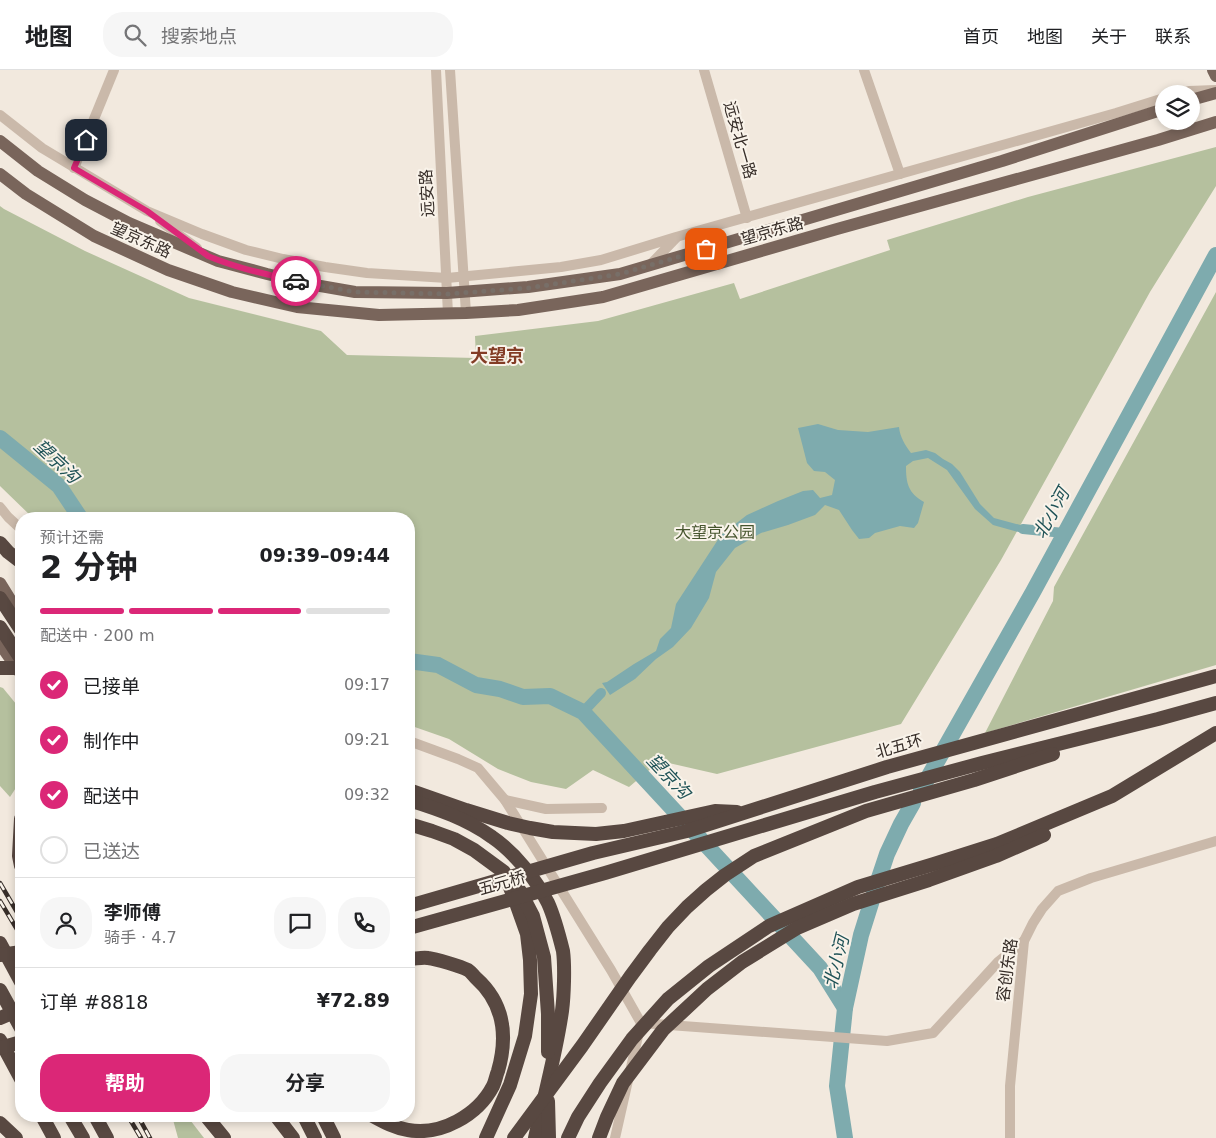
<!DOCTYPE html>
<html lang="zh">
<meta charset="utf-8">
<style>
:root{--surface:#fff;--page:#f6f6f6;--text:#202124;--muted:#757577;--line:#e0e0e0;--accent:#db2777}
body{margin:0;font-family:"DejaVu Sans","Noto Sans SC",sans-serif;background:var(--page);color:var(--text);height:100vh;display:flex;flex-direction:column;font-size:19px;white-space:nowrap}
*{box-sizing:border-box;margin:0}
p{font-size:16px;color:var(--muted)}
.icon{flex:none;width:28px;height:28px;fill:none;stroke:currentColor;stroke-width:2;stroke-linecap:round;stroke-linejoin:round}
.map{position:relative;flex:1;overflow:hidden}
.sheet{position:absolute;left:15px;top:442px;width:400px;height:610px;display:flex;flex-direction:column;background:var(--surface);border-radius:20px;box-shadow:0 2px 8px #0003}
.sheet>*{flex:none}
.buttons{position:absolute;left:1155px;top:15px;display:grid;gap:10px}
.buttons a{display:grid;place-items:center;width:45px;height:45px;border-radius:50%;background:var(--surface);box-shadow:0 2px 8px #0003;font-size:25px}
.pin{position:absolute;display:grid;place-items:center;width:42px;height:42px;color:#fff;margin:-21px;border-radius:10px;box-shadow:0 2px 8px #0006}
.courier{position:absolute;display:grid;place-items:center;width:50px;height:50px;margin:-25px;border:4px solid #db2777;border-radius:50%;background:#fff;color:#222;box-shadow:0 1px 6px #0007}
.head em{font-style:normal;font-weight:700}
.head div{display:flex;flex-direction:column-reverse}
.head{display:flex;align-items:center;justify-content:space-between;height:85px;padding:0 25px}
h1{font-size:32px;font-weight:700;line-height:38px}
.bar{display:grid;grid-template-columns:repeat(4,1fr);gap:8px 5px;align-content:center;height:60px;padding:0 25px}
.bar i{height:6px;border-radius:4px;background:var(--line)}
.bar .selected{background:var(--accent)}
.bar p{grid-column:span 4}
.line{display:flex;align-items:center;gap:12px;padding:0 25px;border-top:1px solid var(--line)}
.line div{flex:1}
.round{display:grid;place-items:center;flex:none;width:52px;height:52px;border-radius:20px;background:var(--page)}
ol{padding:0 25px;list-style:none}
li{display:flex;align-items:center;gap:15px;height:55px}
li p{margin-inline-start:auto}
li .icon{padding:5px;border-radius:50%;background:var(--accent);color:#fff;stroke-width:4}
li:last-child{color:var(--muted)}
li i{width:28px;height:28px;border:2px solid var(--line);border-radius:50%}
.action{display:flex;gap:10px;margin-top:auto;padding:10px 25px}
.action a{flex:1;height:58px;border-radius:20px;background:var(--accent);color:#fff;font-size:20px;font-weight:700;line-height:58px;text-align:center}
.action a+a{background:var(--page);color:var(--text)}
header{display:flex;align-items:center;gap:30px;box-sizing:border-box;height:70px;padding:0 25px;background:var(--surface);border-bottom:1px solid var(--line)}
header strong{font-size:24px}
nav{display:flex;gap:28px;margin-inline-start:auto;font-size:18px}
.search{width:350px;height:45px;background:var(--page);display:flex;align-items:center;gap:12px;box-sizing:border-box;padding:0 18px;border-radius:20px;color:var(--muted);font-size:19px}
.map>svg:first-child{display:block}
.green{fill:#b5c09e}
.water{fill:#7eabae}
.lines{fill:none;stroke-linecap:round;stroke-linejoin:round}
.canal{stroke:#7eabae;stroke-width:10}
.river{stroke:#7eabae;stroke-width:16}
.minor{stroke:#cab9aa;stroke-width:10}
.major{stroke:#79655b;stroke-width:12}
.highway{stroke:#584841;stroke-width:14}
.rail-casing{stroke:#372e29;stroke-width:4.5}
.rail{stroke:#f9f3ea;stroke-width:2.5;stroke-dasharray:8;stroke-linecap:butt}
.done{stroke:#786f68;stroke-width:5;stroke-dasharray:0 9}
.route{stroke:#db2777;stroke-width:6}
.labels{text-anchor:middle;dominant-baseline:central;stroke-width:4;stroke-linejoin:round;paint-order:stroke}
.street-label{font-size:16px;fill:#372e29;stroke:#f9f3ea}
.park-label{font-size:16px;fill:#46552e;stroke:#f9f3ea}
.neighbourhood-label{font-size:18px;font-weight:bold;fill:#833c25;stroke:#f9f3ea}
.water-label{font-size:18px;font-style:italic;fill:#205357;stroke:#f9f3ea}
</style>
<header>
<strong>地图</strong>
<div class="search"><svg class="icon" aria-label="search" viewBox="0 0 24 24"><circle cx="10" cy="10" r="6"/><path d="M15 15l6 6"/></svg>搜索地点</div>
<nav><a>首页</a><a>地图</a><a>关于</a><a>联系</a></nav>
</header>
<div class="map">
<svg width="1216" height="1068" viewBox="0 0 1216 1068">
<rect width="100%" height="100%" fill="#f2e9de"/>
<g class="green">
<polygon points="1216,77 1216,116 1150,222 1001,490 901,654 717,704 660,691 629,717 593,700 566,719 531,712 498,699 449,669 409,655 409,449 34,449 0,416 0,136 4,139 85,181 189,228 321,261 347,285 476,288 475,266 598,251 734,213 740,229 890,180 887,170 1028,127"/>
<polygon points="1216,222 1216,595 985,663 1053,531 1054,517"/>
<polygon points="0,617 3,618 21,640 21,710 10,727 0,716"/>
<polygon points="172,1046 187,1046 204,1068 178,1068"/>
</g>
<path class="water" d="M818 354 838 360 868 362 899 357C900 367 905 375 911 383L926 380 935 383 943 389 952 394 960 402 980 434 994 448 1024 456 1022 463 993 455 975 439 947 400 928 388 913 391 906 396C906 413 908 423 924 432L918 453 914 458 900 456 875 463 869 468 859 469 852 460 839 440 825 435 815 445 788 455 761 463 735 478 716 502 709 528 691 558 673 577 656 589 635 609 610 625 602 613 607 612 634 594 656 581 660 569 671 558 676 534 721 465 747 445 778 431 803 421 813 420 820 428 832 425 835 410 825 402 814 401 807 393 798 358Z"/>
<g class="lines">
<g class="canal">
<polyline points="1023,459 1064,463"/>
<polyline points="583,642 601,623"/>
</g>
<g class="river">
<polyline points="0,368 59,416 81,449"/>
<polyline points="409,591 438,595 476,615 500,619 523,627 550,626 583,642 820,898 845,938"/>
<polyline points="921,720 1033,522 1216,185"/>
<polyline points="845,1068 837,1016 845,938 861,865 878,811 887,784 901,754 913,733"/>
</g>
<g class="minor">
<polyline points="436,0 448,244"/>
<polyline points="450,0 466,243"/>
<polyline points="704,0 747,148"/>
<polyline points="864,0 900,104"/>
<polyline points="1179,24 1189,21 1215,20"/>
<polyline points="0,45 42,78 147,141 202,164 246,180 283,189 325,197 367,203 447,208 561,197 601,190 676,167 1116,43 1164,28"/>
<polyline points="74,98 114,0"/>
<polyline points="160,151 197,178"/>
<polyline points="650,195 676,168"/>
<polyline points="0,437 8,447 21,459"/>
<polyline points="409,671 458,689 478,698 505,730 611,900 641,953 615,1068"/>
<polyline points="505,730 546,739 602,738"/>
<polyline points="642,953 887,971 933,963 998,892 1024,871"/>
<polyline points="1010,1068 1010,1016 1024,871 1033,853 1042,839 1058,821 1091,808 1216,771"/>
</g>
<g class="major">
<polyline points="1213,0 1216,6"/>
<polyline points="1191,30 1216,23"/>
<polyline points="0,71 38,101 85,130 129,153 218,191 267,204 309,214 355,222 447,223 528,217 620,204 1002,91 1164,39"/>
<polyline points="0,104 26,124 94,166 168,200 232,222 297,237 379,245 466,243 518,240 603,227 837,159 1158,70 1216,52"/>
<polyline points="0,513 21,547"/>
<polyline points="0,574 21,604"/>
</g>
<g class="highway">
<polyline points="0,473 8,482 21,492"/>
<polyline points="0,528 21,560"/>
<polyline points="0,557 21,589"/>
<polyline points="0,598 21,598"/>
<polyline points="409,720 466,740 508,753 530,758 553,762 596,764 624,761 715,741 737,742"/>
<path d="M409 730C438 739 467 749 492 767 514 782 536 809 548 833 553 844 560 869 563 881 565 896 564 926 562 941 556 984 544 1026 535 1068"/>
<polyline points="21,749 19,786 21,796"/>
<polyline points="409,754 432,761 454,769 474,780 504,802 516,833 527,864 530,890 531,924 525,966 510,1015 486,1068"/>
<polyline points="520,821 533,846 544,887 548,944 548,982"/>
<polyline points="409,836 593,783 687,761 887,697 1216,606"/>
<polyline points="409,858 605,803 875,722 982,693 1158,649 1216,633"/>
<polyline points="0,873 21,912"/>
<polyline points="0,885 21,882"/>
<polyline points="0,920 21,958"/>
<polyline points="0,948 21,939"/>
<polyline points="0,970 21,1009"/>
<polyline points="0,978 21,972"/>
<polyline points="548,1031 549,1068"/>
<polyline points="42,1046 54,1068"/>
<polyline points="70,1046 83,1068"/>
<polyline points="95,1046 107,1068"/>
<polyline points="206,1046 224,1068"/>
<polyline points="276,1046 293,1068"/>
<polyline points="304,1046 315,1068"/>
<polyline points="323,1046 334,1068"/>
<path d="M373 1046C384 1052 395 1058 408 1060 441 1066 478 1045 493 1016 495 1012 496 1006 498 1001 508 966 504 933 476 908 473 905 471 902 468 900 460 896 436 889 428 888 422 887 415 889 409 889"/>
<polyline points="0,1053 16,1068"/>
<polyline points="514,1068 582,976 630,907 650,880 668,857 687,837 706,820 725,805 754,786 866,741 974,710 1053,684"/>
<polyline points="568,1068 578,1047 600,1013 632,969 668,929 709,896 769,856 858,817 934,794 997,774 1112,726 1216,663"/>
<polyline points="599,1068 607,1047 623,1013 663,960 707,919 742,892 797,858 853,834 929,810 996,786 1044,765"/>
</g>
<g class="rail-casing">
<g id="rail">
<polyline points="0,813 21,849"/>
<polyline points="0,831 21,866"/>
<polyline points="128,1046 141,1068"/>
<polyline points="138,1046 150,1068"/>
</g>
</g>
<use href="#rail" class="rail"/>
</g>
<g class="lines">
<polyline class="done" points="296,211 355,222 404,223 447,224 528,218 620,204 706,179"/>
<path class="route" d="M86 70 74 98 147 141 208 186C236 198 266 204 296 211"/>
</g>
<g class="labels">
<g class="street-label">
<text transform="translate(740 70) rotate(74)">远安北一路</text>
<text transform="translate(427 123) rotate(-93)">远安路</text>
<text transform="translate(772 161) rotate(-16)">望京东路</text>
<text transform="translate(141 170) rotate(24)">望京东路</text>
<text transform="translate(899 676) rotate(-16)">北五环</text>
<text transform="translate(502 813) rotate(-16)">五元桥</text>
<text transform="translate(1007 900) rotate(-82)">容创东路</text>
</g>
<g class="park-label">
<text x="715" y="462">大望京公园</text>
</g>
<g class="neighbourhood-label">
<text x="497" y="285">大望京</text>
</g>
<g class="water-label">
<text transform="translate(57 391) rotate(43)">望京沟</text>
<text transform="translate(1051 443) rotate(-61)">北小河</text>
<text transform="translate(669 706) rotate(47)">望京沟</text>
<text transform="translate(836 892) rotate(-76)">北小河</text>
</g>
</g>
</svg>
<div class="buttons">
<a><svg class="icon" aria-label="layers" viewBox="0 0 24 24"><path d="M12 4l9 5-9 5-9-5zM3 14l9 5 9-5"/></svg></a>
</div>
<div class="pin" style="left:706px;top:179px;background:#ea580c"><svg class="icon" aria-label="bag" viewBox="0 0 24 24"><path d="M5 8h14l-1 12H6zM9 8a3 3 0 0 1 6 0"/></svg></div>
<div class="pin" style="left:86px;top:70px;background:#1f2937"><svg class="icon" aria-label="home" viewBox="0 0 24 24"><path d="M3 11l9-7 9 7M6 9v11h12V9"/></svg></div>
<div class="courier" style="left:296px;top:211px"><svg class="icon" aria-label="car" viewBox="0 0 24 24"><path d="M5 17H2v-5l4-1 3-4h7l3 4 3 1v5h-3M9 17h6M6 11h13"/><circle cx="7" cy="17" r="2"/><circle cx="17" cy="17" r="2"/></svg></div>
<section class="sheet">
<div class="head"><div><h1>2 分钟</h1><p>预计还需</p></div><em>09:39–09:44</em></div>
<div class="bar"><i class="selected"></i><i class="selected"></i><i class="selected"></i><i></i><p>配送中 · 200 m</p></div>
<ol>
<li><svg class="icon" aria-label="check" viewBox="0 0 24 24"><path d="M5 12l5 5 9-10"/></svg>已接单<p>09:17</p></li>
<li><svg class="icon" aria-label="check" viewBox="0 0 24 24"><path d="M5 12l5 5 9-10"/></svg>制作中<p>09:21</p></li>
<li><svg class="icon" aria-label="check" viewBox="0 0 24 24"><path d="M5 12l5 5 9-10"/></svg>配送中<p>09:32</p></li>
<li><i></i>已送达</li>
</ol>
<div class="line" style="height:90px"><a class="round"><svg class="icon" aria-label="person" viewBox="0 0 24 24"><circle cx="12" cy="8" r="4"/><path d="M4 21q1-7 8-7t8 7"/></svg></a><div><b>李师傅</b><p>骑手 · 4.7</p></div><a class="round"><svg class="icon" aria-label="chat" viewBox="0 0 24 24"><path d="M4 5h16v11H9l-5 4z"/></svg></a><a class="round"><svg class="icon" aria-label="phone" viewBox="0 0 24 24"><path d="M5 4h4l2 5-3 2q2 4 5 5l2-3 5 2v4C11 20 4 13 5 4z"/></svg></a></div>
<div class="line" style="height:65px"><div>订单 #8818</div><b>¥72.89</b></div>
<div class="action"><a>帮助</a><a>分享</a></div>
</section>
</div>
